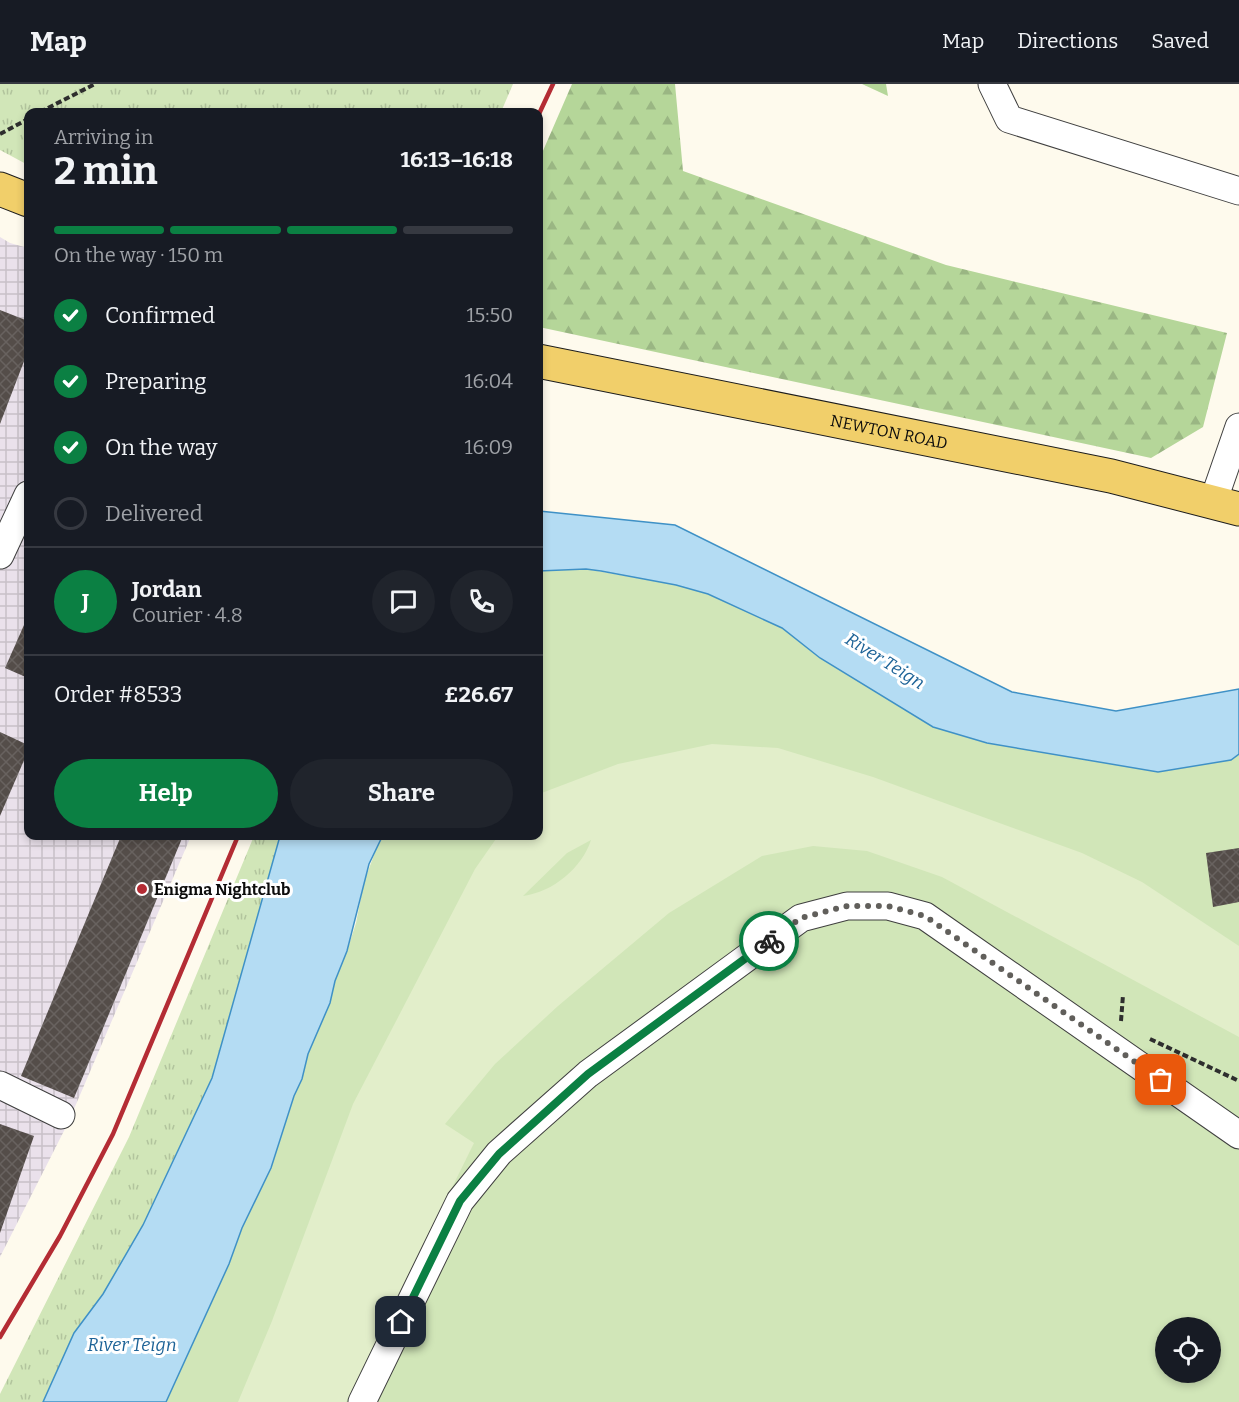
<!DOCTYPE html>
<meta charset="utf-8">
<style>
:root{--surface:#171b24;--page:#20242c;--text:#f1f3f6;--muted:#9ea1a6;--line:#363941;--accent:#0b8043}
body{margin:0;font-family:Bitter,serif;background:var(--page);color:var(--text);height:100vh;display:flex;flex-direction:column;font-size:22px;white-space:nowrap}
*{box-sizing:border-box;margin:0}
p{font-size:20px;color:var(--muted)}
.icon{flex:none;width:33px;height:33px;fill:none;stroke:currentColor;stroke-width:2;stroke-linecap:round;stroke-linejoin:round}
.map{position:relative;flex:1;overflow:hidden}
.panel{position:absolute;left:24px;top:24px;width:519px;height:732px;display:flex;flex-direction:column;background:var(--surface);border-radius:12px;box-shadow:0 3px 9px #0003}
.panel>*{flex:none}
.controls{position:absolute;left:1155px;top:1233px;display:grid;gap:12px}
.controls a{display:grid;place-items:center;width:66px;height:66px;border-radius:50%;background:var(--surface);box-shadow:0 3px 9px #0003;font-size:30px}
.pin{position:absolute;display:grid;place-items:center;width:51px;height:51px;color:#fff;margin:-26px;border-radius:12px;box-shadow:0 3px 9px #0006}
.courier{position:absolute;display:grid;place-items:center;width:60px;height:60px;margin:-30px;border:4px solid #0b8043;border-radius:50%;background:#fff;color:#222;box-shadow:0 2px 8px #0007}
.overview em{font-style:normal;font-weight:700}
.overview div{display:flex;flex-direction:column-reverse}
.overview{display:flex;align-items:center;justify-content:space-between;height:102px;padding:0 30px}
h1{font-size:39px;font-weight:700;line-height:45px}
.bar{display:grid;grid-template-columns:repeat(4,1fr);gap:9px 6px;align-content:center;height:72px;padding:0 30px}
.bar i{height:8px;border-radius:4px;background:var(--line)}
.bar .on{background:var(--accent)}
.bar p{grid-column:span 4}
.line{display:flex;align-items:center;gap:15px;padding:0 30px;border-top:2px solid var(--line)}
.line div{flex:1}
.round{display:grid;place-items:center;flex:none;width:63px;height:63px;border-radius:32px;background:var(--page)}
ol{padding:0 30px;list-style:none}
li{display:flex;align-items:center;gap:18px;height:66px}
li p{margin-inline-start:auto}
li .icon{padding:6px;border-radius:50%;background:var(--accent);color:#fff;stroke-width:4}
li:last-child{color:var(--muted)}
li i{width:33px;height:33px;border:3px solid var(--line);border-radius:50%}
.primary-button{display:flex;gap:12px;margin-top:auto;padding:12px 30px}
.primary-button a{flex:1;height:69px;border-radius:36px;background:var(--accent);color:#fff;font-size:24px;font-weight:700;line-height:69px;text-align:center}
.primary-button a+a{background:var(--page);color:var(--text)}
header{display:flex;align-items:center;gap:36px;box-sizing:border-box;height:84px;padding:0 30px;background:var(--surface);border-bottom:2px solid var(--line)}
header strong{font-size:28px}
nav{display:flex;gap:33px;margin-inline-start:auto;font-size:21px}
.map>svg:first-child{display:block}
.industrial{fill:url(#industrial-grid)}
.grass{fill:url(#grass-tufts)}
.forest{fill:url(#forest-firs)}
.park{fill:#d1e6b8;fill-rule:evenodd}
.pitch{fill:#e2eeca;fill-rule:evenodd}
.water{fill:#b4dcf3;stroke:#3f91c6;stroke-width:1.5}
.building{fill:url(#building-cross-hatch)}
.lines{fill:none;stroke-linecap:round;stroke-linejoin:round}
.minor-casing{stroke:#3f3f3f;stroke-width:29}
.major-casing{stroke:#1d1d1d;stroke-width:35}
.path{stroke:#2e2e2e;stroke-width:4;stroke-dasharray:6 3;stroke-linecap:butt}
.minor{stroke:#fff;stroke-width:27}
.major{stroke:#f1cf6a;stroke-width:33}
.rail{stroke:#b42c34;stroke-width:4.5}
.done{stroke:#615f5b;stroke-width:6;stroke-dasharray:0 10.8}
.route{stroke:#0b8043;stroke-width:8}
.poi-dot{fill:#b42c34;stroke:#fff;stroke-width:2}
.labels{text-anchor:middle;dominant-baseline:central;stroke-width:6;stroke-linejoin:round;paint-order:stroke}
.street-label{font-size:16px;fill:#0c0c0c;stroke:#fff}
.poi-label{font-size:16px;font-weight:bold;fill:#0c0c0c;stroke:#fff;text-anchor:start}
.water-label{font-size:18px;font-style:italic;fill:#1d6397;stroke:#fff}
</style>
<header>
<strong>Map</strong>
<nav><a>Map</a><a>Directions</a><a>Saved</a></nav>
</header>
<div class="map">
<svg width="1239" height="1318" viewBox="0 0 1239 1318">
<defs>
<pattern id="industrial-grid" width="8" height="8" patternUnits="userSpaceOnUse" patternTransform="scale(1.5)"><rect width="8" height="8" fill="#eae1eb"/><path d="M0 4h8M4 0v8" fill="none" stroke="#c8c0c8"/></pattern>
<pattern id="grass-tufts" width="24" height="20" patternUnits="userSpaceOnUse" patternTransform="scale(1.5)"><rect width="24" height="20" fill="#d1e6b8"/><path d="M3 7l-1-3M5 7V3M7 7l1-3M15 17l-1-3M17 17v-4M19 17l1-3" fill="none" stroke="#b2c49d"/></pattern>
<pattern id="forest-firs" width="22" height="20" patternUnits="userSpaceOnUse" patternTransform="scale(1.5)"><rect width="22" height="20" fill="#b5d699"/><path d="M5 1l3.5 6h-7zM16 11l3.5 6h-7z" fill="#9ab683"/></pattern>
<pattern id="building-cross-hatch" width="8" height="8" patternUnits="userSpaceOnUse" patternTransform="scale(1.5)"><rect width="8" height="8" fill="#544d49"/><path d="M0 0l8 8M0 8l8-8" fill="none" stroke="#68625f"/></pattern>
</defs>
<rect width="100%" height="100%" fill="#fefaed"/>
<polygon class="industrial" points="0,153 10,159 28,164 28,752 191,752 68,1039 0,1173"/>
<g class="grass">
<polygon points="0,0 513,0 501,28 28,28 28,81 0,66"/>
<polygon points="254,752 280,752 212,994 143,1141 103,1210 74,1249 43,1318 0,1318 0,1310 129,1053"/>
</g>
<g class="forest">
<polygon points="572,0 675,0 683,87 946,181 1227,249 1203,343 1151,374 539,243 539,76"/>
<polygon points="862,0 886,0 888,12"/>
</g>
<path class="park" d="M586 485 676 501 708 510 736 521 782 544 820 574 933 643 987 659 1158 688 1231 676 1239 670V1318H166L229 1180 242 1144 271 1084 294 1012 302 995 308 970 330 919 335 897 347 867 356 839 364 798 381 752H538L539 487ZM1166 1244H1210V1288H1166Z"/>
<path class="pitch" d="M712 660 778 664 873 693 1082 769 1142 798 1239 862V953L942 793 867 767 813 762 762 772 669 829 558 922 495 980 445 1040 474 1059 346 1318H238L272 1237 353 1020 475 785 498 752H538L539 710 618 680ZM591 756C582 784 553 808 523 812L567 769Z"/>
<g class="water">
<polygon points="539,427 675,441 1012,608 1116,627 1239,605 1239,670 1231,676 1158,688 987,659 933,643 820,574 782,544 708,510 676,501 601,487 586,485 539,487"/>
<polygon points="280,752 381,752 381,755 369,780 347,867 335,897 330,919 308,970 302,995 294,1012 271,1084 242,1144 229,1180 166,1318 43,1318 74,1249 103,1210 143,1141 212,994"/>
</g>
<g class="building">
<polygon points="0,226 28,237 28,273 26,272 0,340"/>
<polygon points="28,532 28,594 5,584"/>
<polygon points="0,648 28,661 28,667 0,732"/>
<polygon points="121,752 183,752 74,1014 21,992"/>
<polygon points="1239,764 1239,818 1213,823 1206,769"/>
<polygon points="0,1040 34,1052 0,1149"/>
</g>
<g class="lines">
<g class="minor-casing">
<g id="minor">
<polyline points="992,0 1009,35 1239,107"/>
<polyline points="1213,418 1239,343"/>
<polyline points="0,471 28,411"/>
<polyline points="0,1001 61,1031"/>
<polyline points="362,1318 460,1117 499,1069 588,990 801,834 847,822 888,822 925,832 1239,1051"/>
</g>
</g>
<g class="major-casing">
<g id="major">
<polyline points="0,105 28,116"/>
<path id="s1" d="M538 277 1111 392 1239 425"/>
</g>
</g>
<g class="path">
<polyline points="40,28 95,0"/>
<polyline points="0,50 28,35"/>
<polyline points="1121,937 1123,911"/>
<polyline points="1150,955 1239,997"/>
</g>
<use href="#minor" class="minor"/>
<use href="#major" class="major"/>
<g class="rail">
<polyline points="538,32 553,0"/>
<polyline points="0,1253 60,1152 113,1050 238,752"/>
</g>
</g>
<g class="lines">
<polyline class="done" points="769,857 801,834 847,822 888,822 925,832 1161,996"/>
<polyline class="route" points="401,1238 460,1117 499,1070 588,990 769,857"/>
</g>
<circle class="poi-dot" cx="142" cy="805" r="6"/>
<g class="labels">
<g class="street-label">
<text stroke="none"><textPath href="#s1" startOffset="358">NEWTON ROAD</textPath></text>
</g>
<g class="poi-label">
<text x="154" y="805">Enigma Nightclub</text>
</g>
<g class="water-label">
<text transform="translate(885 577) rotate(32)">River Teign</text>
<text x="132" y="1261">River Teign</text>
</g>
</g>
</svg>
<div class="controls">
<a><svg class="icon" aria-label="locate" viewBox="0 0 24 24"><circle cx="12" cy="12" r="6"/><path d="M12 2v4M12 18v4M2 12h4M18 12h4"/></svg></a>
</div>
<div class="pin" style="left:1161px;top:996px;background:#ea580c"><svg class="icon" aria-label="bag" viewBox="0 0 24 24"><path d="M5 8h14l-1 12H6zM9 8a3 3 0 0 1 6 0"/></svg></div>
<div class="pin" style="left:401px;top:1238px;background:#1f2937"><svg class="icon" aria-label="home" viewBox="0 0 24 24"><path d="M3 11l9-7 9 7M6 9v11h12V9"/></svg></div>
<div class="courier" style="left:769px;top:857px"><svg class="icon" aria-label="bike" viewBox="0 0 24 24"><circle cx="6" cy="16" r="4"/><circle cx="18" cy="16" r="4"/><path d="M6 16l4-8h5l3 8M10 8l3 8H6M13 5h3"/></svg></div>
<section class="panel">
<div class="overview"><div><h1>2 min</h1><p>Arriving in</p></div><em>16:13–16:18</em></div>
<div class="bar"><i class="on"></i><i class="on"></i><i class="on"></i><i></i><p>On the way · 150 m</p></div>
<ol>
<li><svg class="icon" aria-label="check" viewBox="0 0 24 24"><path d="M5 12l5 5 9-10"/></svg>Confirmed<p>15:50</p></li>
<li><svg class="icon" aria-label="check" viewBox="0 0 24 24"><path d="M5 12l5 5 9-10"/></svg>Preparing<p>16:04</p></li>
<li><svg class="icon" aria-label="check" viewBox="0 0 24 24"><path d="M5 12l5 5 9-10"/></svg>On the way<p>16:09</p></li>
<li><i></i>Delivered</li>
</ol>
<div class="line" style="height:108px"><b class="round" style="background:var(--accent);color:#fff">J</b><div><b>Jordan</b><p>Courier · 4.8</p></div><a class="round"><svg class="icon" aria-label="chat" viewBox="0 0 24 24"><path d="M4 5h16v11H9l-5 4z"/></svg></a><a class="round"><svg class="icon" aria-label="phone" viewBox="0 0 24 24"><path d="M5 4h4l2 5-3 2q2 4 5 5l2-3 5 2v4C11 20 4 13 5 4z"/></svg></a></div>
<div class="line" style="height:78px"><div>Order #8533</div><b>£26.67</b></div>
<div class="primary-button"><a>Help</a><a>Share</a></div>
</section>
</div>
